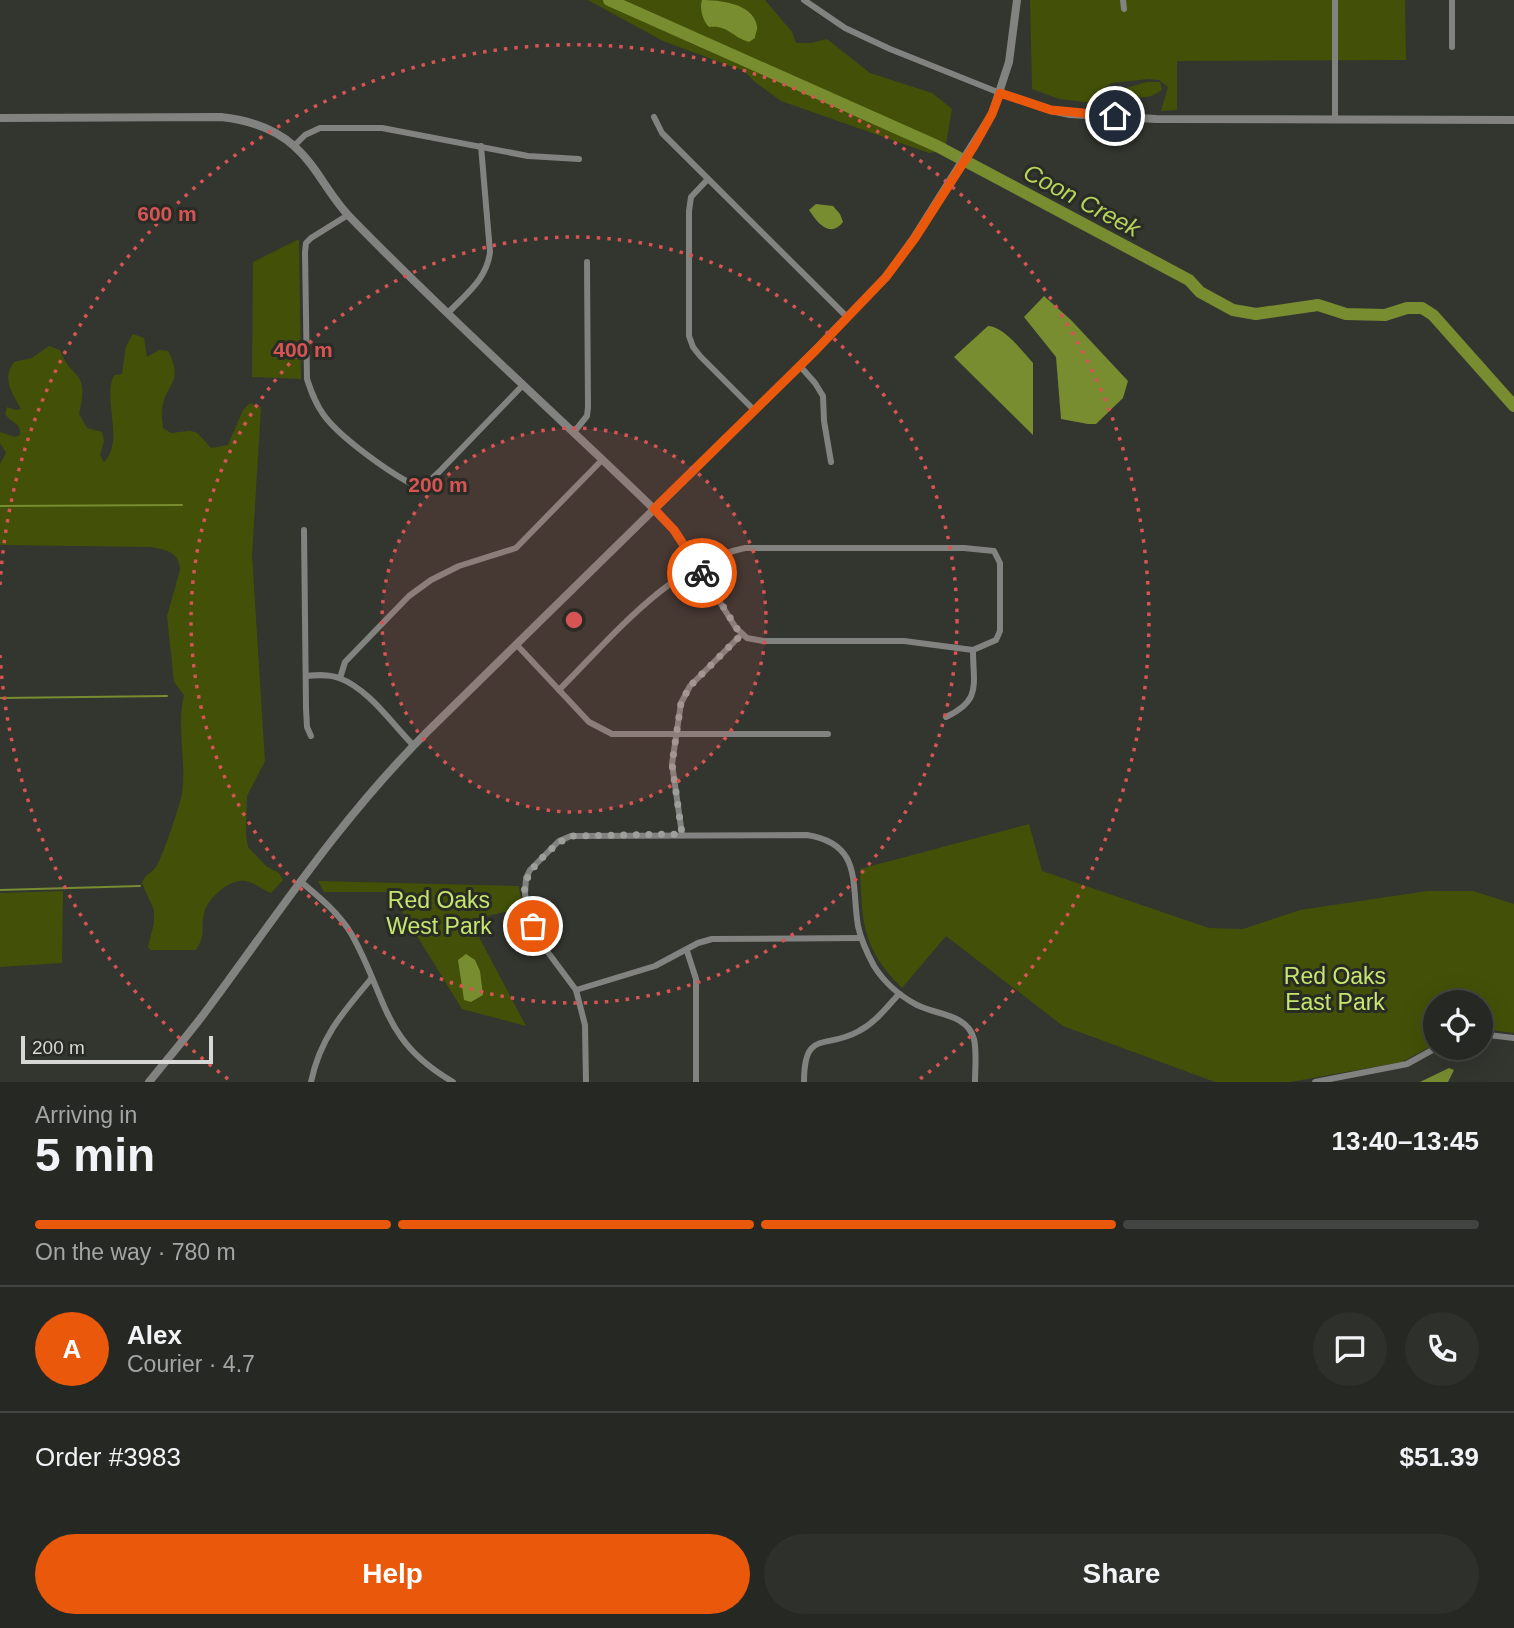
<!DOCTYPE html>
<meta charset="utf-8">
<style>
:root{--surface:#262823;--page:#2e302b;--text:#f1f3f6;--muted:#a4a6a6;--line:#424441;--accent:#ea580c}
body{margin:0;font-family:Helvetica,sans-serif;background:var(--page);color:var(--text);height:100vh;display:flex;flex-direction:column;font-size:26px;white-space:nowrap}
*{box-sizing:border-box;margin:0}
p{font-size:23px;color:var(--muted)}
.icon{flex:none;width:38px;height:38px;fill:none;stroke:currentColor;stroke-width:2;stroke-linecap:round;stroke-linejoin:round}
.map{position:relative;height:1082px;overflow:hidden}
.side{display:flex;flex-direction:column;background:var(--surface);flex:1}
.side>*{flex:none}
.fabs{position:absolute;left:1423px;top:990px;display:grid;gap:14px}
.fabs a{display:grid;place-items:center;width:70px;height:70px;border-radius:50%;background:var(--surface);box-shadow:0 7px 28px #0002,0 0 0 2px var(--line);font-size:35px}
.scale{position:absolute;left:21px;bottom:18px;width:192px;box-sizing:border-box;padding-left:7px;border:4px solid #d7d8d5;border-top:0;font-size:19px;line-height:24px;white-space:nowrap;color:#d7d8d5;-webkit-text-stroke:5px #292b25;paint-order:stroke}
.pin{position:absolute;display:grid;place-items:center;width:60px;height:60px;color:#fff;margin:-30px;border:4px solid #fff;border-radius:50%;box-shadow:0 2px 7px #0007}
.courier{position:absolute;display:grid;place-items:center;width:70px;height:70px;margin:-35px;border:5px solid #ea580c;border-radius:50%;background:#fff;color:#222;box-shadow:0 2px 9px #0007}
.headline em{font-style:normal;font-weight:600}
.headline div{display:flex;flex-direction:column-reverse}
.headline{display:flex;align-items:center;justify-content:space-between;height:119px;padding:0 35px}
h1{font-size:46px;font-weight:600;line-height:52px}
.bar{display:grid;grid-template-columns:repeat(4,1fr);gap:10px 7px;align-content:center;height:84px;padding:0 35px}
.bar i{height:9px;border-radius:5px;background:var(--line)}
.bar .on{background:var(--accent)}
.bar p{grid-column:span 4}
.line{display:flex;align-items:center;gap:18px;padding:0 35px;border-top:2px solid var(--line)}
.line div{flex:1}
.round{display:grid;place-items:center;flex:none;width:74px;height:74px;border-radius:37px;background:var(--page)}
.cta{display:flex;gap:14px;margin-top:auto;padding:14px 35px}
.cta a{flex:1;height:80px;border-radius:42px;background:var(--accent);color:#fff;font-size:28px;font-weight:600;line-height:80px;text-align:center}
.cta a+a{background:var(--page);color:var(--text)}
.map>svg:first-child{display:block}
.green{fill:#425107}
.water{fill:#778d30}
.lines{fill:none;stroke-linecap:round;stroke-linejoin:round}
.stream{stroke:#778d30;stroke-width:2}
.river{stroke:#778d30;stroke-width:12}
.minor{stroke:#828380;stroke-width:6}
.tertiary{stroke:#828380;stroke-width:8}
.done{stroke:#9e9f9b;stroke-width:7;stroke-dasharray:0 12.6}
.route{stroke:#ea580c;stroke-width:9}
.ring{fill:none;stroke:#d65453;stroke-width:3.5;stroke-dasharray:3.5 7}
.labels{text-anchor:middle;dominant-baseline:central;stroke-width:6;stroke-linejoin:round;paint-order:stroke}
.park-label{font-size:23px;fill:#c7e66e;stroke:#292b25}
.water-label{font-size:24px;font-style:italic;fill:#b5d35a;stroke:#292b25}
.centre{fill:#d65453;stroke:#292b25;stroke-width:3.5}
.ring-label{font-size:21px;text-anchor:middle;font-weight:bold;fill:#d65453;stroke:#292b25;stroke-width:6;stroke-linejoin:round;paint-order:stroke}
</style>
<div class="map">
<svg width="1514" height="1082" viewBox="0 0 1514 1082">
<rect width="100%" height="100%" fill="#33352f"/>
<g class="green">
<polygon points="588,0 765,0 792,32 796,43 811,43 827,39 870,73 932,93 952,109 945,150 929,153 781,101 755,82 744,71 663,41"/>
<polygon points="1030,0 1405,0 1406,60 1177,61 1177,110 1161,111 1168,87 1159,80 1148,79 1112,83 1102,89 1094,103 1059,99 1032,89"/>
<polygon points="1147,82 1160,82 1162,90 1152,96 1122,100 1117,101 1114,96 1116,91"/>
<polygon points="299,239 301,379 252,377 253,262"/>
<path d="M133 334 144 338 147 357 159 350 168 351C185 383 165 383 162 410 161 416 163 422 163 428L171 433C196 430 193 427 211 448L228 445 243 410 250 403 261 407 252 555 265 761 247 796 246 835 248 847 266 866 279 873 283 880 271 893C263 890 254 882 245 881 229 879 208 898 204 913 200 929 207 932 196 950H151L148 947 154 923V910L142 883C145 874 151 874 156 867 163 856 179 808 182 794 187 761 176 728 184 695L174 682 167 616 180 570C179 551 166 550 150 547L0 545V464L6 453 0 443V432L15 437 20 435C21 422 11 423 5 414L7 407 16 410 21 409C13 394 1 379 14 362L32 358 49 346 60 350C72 382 90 368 79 414L87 428 102 432 104 441 100 455 104 462C125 442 102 399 114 375L122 374 126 346Z"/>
<path d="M1029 824 1042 871 1209 928 1243 929 1300 910 1427 891H1473L1514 904V1033L1481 1029 1480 1003H1435V1044L1402 1062 1290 1082H1215L1063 1026 946 936 902 988C862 948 862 923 860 869Z"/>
<polygon points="318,881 519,886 522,908 470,920 526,1026 462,1009 390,892 324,892"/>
<polygon points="63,891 62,963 0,967 0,893"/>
</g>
<g class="water">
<path d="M702 0C719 0 753 3 757 26 758 30 755 34 755 38L749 42C732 37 728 25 709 27 703 21 699 8 702 0Z"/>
<path d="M816 204 833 206 840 214 843 222C830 238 818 224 809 210Z"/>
<polygon points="1044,296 1071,320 1128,381 1123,398 1096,424 1088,424 1061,419 1056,357 1024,317"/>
<path d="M988 326C1005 327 1022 351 1033 363V435L954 357Z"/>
<polygon points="466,954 475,960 480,971 483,995 471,1002 464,1000 458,960"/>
<polygon points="1449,1068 1454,1070 1448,1082 1420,1082"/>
</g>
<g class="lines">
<g class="stream">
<polyline points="0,506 182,505"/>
<polyline points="0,698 167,696"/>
<polyline points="0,890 140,886"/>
</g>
<polyline class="river" points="609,0 937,146 1189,280 1200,292 1233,310 1256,314 1318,305 1346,314 1385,315 1407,308 1422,308 1433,315 1514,406"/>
<g class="minor">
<polyline points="804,0 845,28 890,49 1000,93"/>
<polyline points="1123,0 1124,9"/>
<polyline points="1452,47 1452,0"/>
<polyline points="654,117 662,133 848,318"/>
<polyline points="1335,120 1335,0"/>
<polyline points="294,146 305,135 320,128 382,128 528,156 579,159"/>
<polyline points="708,179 691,197 689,211 689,336 693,347 700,356 754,410"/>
<path d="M348 215 311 238 306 243 305 252 307 379C311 391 315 403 323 414 339 437 392 475 418 487L427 483 439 472 523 385"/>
<path d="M448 313C466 294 487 279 490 252L481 146"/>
<polyline points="800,366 815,383 823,396 824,421 831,462"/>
<polyline points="574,432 587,416 588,407 587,262"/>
<polyline points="654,509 674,529 736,628 747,638 763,641 904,641 973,650"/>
<polyline points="304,530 306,708 307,727 311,736"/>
<polyline points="516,644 589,722 612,734 828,734"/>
<path d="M306 676C317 675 329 674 339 678 369 689 392 724 414 746"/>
<polyline points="340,678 345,662 409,596 431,580 459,566 516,548 601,461"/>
<path d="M559 690C610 639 671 563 745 548H964L994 551 1000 563V631L996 640 973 650"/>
<path d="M946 717C982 700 973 685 973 650"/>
<polyline points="682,834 672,764 681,703 690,686 741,635"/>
<path d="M300 881C319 897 339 913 352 935 388 1000 382 1041 453 1082"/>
<polyline points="687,951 696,979 696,1082"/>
<polyline points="576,990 655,966 698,943 712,939 861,938"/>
<polyline points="1480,1034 1514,1038"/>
<path d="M311 1082C320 1038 343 1012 371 979"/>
<path d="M586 1082 585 1025 576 990 544 947 530 918 525 894 526 878 530 870 559 841 571 836 807 835C863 844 851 884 858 926 861 940 867 953 874 966 884 982 900 996 917 1005 937 1015 967 1014 974 1039 977 1052 975 1068 975 1082"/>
<path d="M804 1082C804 1028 826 1050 859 1031 876 1022 887 1007 899 994"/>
<polyline points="1315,1082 1407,1064 1436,1048"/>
</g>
<g class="tertiary">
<polyline points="1000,93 1051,110 1070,114 1156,119 1514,120"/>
<path d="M0 118 221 117C248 120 274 128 294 146 317 166 329 196 350 217 448 318 553 411 654 509"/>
<path d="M149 1082C169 1057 190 1033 209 1007 280 911 341 818 427 732L800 366 886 277 914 238 992 114 1009 62 1017 0"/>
</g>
</g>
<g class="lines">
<path class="done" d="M533 926C521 894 519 881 544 856 553 847 560 841 571 836L682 834 672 764 681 703 690 686 741 635 702 573"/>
<polyline class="route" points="702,573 674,530 654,509 816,350 886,277 915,238 974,146 992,114 1000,93 1051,110 1115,116"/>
</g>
<circle cx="574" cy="620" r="192" fill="#d65453" fill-opacity=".12"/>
<g class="ring">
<circle cx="574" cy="620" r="192"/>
<circle cx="574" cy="620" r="383"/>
<path d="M228 1079A575 575 0 0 1 0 655M0 585A575 575 0 1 1 920 1079"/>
</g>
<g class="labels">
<g class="park-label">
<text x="439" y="900">Red Oaks<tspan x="439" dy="26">West Park</tspan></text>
<text x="1335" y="976">Red Oaks<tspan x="1335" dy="26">East Park</tspan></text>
</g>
<g class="water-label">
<text transform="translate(1082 200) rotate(28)">Coon Creek</text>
</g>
</g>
<circle cx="574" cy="620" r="10" class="centre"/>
<g class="ring-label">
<text x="167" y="221">600 m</text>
<text x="303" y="357">400 m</text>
<text x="438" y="492">200 m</text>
</g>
</svg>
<div class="fabs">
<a><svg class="icon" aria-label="locate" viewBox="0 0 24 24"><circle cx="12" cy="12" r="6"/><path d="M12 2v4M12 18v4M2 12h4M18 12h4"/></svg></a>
</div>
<div class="scale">200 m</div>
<div class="pin" style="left:533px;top:926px;background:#ea580c"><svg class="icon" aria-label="bag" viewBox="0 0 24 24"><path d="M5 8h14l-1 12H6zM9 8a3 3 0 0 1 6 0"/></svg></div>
<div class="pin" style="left:1115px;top:116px;background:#1f2937"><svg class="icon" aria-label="home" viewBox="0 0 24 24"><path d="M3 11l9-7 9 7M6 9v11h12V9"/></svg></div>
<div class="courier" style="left:702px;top:573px"><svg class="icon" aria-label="bike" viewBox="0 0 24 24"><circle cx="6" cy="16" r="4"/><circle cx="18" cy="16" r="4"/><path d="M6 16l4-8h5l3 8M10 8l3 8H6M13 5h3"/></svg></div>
</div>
<section class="side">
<div class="headline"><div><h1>5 min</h1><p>Arriving in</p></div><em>13:40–13:45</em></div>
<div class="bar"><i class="on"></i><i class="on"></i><i class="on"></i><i></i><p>On the way · 780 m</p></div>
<div class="line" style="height:126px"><b class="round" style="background:var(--accent);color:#fff">A</b><div><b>Alex</b><p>Courier · 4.7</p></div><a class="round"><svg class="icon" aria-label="chat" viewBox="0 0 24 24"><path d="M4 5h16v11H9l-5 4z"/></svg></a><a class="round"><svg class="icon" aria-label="phone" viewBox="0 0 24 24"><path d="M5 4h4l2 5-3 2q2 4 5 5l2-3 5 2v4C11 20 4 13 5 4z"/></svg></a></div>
<div class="line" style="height:91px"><div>Order #3983</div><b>$51.39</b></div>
<div class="cta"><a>Help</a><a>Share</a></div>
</section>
